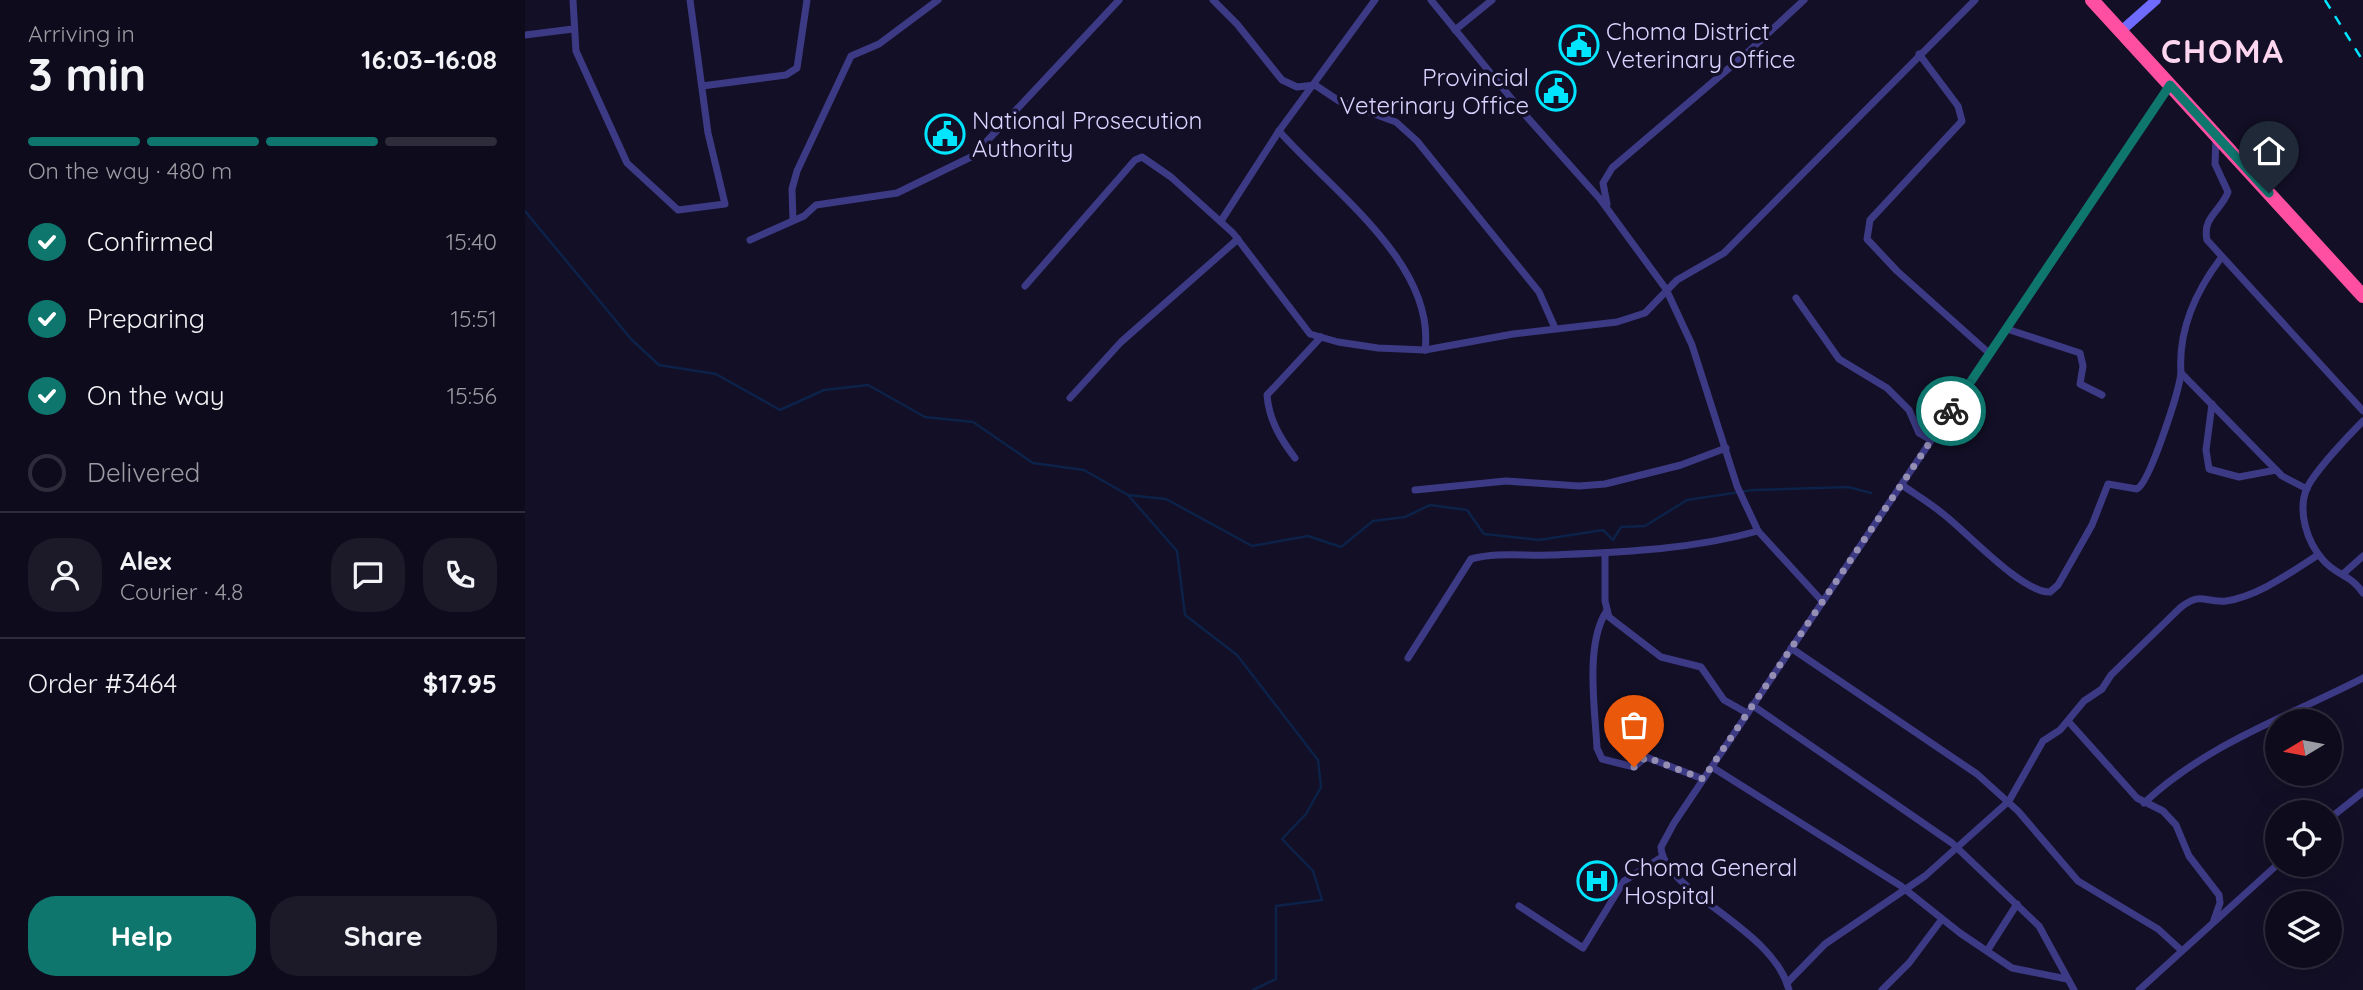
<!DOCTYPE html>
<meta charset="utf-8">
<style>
:root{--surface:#0e0b1c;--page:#1c1929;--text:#f1f3f6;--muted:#9b9ba3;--line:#2e2b3b;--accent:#0f766e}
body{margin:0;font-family:Quicksand,sans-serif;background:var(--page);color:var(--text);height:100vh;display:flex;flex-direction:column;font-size:26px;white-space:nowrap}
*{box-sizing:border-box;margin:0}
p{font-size:23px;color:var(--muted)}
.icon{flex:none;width:38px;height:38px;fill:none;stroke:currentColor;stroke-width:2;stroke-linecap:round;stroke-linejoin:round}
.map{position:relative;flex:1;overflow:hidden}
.panel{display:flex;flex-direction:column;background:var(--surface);width:525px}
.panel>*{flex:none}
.needle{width:46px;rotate:260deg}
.tools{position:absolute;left:1740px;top:709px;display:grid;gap:14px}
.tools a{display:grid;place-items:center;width:77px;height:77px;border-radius:50%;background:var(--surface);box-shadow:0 7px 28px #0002,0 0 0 2px var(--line);font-size:35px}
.pin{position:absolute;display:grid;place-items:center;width:60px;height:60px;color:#fff;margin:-72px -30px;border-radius:50% 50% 50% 0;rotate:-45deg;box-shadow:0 0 7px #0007}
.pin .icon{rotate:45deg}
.courier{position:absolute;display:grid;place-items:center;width:70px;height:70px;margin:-35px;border:5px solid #0f766e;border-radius:50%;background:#fff;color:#222;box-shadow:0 2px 9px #0007}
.head em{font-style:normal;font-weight:700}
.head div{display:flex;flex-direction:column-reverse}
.head{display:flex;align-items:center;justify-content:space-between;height:119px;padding:0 28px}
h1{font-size:46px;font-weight:700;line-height:52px}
.bar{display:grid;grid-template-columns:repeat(4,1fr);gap:10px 7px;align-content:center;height:84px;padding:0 28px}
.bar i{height:9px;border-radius:5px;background:var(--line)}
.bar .selected{background:var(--accent)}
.bar p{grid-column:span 4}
.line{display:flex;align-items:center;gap:18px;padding:0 28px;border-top:2px solid var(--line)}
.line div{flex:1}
.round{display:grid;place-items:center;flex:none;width:74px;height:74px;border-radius:28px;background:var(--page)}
ol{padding:0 28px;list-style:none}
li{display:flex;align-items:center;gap:21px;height:77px}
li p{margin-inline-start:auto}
li .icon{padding:7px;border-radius:50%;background:var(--accent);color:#fff;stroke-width:4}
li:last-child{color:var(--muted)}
li i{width:38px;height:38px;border:4px solid var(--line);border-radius:50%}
.button{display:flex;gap:14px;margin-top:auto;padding:14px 28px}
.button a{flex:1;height:80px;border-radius:28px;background:var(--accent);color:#fff;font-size:28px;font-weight:700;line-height:80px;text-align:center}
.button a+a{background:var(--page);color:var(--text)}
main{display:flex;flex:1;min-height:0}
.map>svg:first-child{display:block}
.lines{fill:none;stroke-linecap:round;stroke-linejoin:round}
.stream{stroke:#0c2248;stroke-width:2.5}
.street{stroke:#3d3a85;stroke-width:7}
.secondary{stroke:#6f6bff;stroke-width:10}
.highway{stroke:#ff4fa3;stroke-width:14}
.rail{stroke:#00e5ff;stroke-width:2.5;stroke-dasharray:10 9;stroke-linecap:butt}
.done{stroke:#948fb3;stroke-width:7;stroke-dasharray:0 12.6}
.route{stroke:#0f766e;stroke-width:9}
.labels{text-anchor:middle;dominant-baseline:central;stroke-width:7;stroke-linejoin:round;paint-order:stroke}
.poi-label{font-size:24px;fill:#d9d4ff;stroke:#130f26;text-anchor:start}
.district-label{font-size:32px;font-weight:bold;letter-spacing:2px;fill:#ffd6f0;stroke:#130f26}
</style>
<main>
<section class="panel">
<div class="head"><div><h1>3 min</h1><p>Arriving in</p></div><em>16:03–16:08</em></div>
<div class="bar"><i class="selected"></i><i class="selected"></i><i class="selected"></i><i></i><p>On the way · 480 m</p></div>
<ol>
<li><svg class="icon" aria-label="check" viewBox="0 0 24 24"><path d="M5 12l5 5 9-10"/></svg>Confirmed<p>15:40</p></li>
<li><svg class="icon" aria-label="check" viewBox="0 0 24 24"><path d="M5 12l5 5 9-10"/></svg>Preparing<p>15:51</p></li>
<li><svg class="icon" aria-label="check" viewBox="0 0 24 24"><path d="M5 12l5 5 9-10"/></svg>On the way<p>15:56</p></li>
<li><i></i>Delivered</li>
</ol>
<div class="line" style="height:126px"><a class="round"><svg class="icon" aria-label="person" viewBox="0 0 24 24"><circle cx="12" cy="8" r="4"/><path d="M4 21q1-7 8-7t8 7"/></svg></a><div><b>Alex</b><p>Courier · 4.8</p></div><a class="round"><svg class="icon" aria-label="chat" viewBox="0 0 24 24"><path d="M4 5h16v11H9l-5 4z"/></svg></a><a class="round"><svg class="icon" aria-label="phone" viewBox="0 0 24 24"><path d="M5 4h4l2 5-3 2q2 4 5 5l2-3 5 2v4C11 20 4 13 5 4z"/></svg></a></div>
<div class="line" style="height:91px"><div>Order #3464</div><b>$17.95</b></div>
<div class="button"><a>Help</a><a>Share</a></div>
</section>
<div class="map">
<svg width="1838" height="990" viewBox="0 0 1838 990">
<rect width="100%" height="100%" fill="#130f26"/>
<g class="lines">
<g class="stream">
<polyline points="0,211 106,339 134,365 191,374 255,410 299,390 343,385 400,417 448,422 508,463 559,470 603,495 641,499 727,546 783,536 816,547 848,521 880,517 905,505 942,510 959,534 1014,540 1078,530 1088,540 1096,527 1120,526 1162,500 1228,490 1323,487 1346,493"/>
<polyline points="603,495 652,551 660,615 712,655 793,760 796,787 781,814 757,839 788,871 797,900 751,906 751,979 728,990"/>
</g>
<g class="street">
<polyline points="48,0 51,51 102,163 153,210 200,204 183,133 165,0"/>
<polyline points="688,0 712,24 757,80 772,87 790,85 814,101 871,122 892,141 1014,292 1030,328"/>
<polyline points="906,0 994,108 1075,199 1141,289 1167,345 1212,486 1233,531 1297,601"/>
<polyline points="930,30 967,0"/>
<polyline points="0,35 48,29"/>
<polyline points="1394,54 1433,106 1437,121 1345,220 1342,239 1372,271 1465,354"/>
<polyline points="177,86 261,75 272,68 282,0"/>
<path d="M754 131C806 190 911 264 900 350"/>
<path d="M1691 136 1690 164 1703 192C1696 211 1677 217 1682 240L1838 411"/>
<polyline points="1082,204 1078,183 1087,168 1223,52 1279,0"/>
<polyline points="268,220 267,189 272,171 326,56 354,44 413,0"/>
<polyline points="696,221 754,131 850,0"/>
<polyline points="225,240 279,216 291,205 372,193 448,156 594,0"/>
<path d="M1696 258C1671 291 1653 331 1656 373L1757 476 1782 489"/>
<polyline points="500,286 610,160 617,157 646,177 708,233 785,334 813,342 853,348 900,350 988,334 1092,322 1120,313 1152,280 1199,253 1450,0"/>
<polyline points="1271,298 1314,359 1362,388 1384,410 1394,433 1406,440"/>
<polyline points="1482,329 1555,353 1558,366 1555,384 1577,395"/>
<polyline points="545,398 596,342 713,239"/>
<polyline points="1687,404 1681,450 1684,469 1714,477 1751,470"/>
<path d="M1838 421C1824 435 1790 471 1782 488 1772 511 1782 542 1798 560 1812 576 1825 574 1838 593"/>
<path d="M770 458C755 438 744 420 742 395L796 337"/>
<path d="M1377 485C1390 494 1405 503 1417 513 1441 531 1497 593 1525 592L1533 585 1567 525 1583 484 1612 489C1625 482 1654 391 1656 373"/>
<polyline points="890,490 981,481 1054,486 1080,484 1156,465 1201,448"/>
<polyline points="1080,553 1080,601 1084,617 1136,657 1176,667 1199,700 1222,713"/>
<polyline points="1819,573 1838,556"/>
<path d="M1081 612C1060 645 1070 709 1072 748L1077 759 1109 767 1121 757 1178 779"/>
<polyline points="1266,648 1452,774 1493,811 1553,881 1633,929 1656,950"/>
<path d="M883 658 946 559C972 552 998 556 1026 555 1095 552 1165 550 1233 531"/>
<polyline points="1227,705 1427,843 1514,926 1549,990"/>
<polyline points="1543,721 1612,798 1638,811 1651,825 1664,856 1694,895 1695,903 1689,920"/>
<polyline points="1187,767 1376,886 1435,933 1487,968 1542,979"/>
<path d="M1619 803C1683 743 1762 717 1838 678"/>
<polyline points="1804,819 1838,792"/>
<polyline points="994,906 1058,948 1099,881 1137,857"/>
<polyline points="1462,951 1492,904"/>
<path d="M1262 983 1300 944 1400 876 1484 801 1518 741 1535 730 1559 701 1577 689 1586 675 1655 608C1676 591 1679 603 1701 601 1734 596 1766 572 1793 555"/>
<path d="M1264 990C1248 927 1138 892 1136 847L1149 823 1645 85"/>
<polyline points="1357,990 1384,963 1417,919"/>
<polyline points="1614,990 1753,864"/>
</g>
<polyline class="secondary" points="1596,31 1631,0"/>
<polyline class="highway" points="1567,0 1838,296"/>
<polyline class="rail" points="1800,0 1838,61"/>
</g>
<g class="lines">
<polyline class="done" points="1109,767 1121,757 1178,779 1426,411"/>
<polyline class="route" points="1426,411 1645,85 1744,193"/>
</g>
<defs>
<g id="civic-ring" transform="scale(2.0125)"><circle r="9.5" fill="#130f26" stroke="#00e5ff" stroke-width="1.5"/><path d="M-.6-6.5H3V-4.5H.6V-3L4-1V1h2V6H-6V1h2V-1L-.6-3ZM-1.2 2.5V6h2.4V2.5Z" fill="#00e5ff"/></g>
<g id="hospital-ring" transform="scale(2.0125)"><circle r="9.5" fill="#130f26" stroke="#00e5ff" stroke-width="1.5"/><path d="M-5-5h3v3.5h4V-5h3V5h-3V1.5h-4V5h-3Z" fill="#00e5ff"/></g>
</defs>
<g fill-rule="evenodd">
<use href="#civic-ring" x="1054" y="45"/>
<use href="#civic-ring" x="1031" y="91"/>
<use href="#civic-ring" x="420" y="134"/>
<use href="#hospital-ring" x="1072" y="881"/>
</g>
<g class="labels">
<g class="poi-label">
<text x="1081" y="31">Choma District<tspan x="1081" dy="28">Veterinary Office</tspan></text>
<text x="1004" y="77" text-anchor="end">Provincial<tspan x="1004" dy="28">Veterinary Office</tspan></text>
<text x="447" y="120">National Prosecution<tspan x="447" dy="28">Authority</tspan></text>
<text x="1099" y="867">Choma General<tspan x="1099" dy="28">Hospital</tspan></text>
</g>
<g class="district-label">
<text x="1698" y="51">CHOMA</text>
</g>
</g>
</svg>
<div class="tools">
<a><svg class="needle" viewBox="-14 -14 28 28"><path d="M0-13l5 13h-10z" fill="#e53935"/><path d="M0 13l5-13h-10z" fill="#9b9ba3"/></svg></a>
<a><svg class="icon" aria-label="locate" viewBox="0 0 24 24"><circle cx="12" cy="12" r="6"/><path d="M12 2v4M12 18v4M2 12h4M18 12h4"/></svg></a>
<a><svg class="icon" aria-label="layers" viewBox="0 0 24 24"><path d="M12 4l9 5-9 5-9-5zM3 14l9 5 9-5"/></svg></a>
</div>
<div class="pin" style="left:1109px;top:767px;background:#ea580c"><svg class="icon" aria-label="bag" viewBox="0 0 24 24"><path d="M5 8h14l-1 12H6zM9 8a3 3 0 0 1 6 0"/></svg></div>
<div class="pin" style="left:1744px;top:193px;background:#1f2937"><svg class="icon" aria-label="home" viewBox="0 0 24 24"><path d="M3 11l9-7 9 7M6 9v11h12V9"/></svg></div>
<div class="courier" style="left:1426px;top:411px"><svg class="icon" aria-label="bike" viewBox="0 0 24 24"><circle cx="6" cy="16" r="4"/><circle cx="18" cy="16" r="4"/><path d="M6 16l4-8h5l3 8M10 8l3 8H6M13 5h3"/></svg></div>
</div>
</main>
